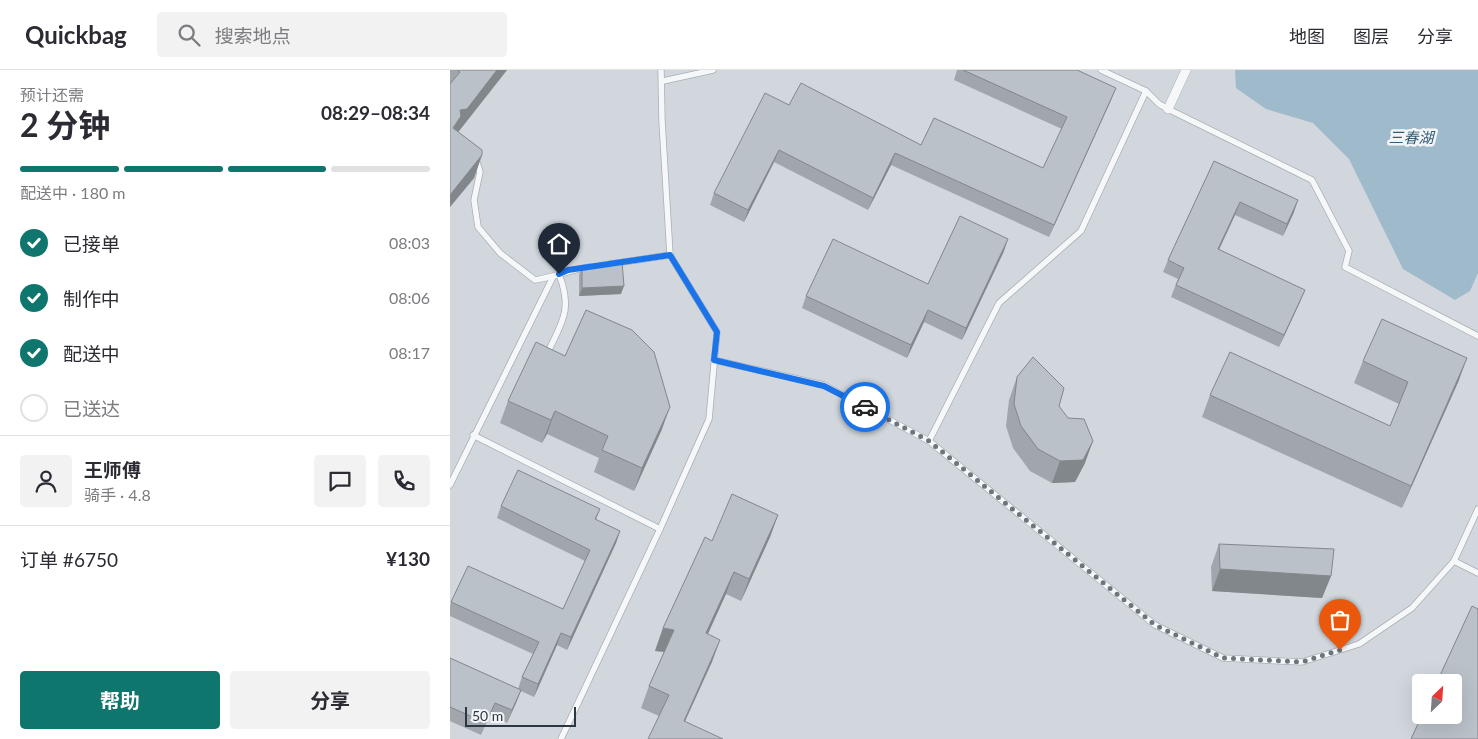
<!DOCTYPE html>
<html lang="zh">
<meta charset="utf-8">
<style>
:root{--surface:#fff;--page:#f2f2f3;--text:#2b2b33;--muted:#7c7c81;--line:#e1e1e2;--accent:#0f766e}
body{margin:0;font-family:Lato,"Noto Sans SC",sans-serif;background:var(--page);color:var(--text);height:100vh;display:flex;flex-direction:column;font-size:19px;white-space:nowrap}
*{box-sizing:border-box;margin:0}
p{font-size:16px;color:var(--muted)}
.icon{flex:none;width:28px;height:28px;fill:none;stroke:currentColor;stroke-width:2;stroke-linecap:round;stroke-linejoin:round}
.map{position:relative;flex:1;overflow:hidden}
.panel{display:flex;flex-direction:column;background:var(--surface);width:450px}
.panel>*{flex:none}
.needle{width:32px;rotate:25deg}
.tools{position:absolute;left:962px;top:604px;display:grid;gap:10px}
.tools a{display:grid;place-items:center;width:50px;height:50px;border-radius:5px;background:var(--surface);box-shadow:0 5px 20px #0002;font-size:25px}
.scale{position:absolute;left:15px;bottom:12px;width:111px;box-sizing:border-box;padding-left:5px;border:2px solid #2b3743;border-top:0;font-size:14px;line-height:18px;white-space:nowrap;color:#2b3743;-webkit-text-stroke:4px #f3f6f8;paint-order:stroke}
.pin{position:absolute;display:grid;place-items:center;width:42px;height:42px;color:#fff;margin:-51px -21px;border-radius:50% 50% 50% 0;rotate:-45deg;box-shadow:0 0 5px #0007}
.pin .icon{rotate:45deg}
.courier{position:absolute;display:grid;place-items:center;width:50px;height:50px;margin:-25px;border:4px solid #1a73e8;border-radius:50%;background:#fff;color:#222;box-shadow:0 1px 6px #0007}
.head em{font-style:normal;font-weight:700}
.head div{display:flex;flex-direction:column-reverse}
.head{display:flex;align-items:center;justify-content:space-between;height:85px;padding:0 20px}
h1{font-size:32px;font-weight:700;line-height:38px}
.bar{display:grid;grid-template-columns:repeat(4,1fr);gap:8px 5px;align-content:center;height:60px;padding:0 20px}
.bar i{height:6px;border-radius:4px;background:var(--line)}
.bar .active{background:var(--accent)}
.bar p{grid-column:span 4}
.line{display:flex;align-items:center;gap:12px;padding:0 20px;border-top:1px solid var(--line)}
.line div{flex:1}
.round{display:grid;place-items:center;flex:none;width:52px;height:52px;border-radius:5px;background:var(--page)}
ol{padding:0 20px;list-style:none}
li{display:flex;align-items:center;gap:15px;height:55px}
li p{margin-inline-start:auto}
li .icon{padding:5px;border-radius:50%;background:var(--accent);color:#fff;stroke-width:4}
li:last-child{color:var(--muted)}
li i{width:28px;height:28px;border:2px solid var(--line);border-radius:50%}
.action{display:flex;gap:10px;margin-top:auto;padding:10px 20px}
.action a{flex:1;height:58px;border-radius:5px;background:var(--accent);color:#fff;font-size:20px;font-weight:700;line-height:58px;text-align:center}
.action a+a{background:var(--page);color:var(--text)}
header{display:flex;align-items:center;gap:30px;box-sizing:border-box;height:70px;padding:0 25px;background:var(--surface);border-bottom:1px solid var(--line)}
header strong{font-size:24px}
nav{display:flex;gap:28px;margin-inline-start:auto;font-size:18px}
.search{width:350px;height:45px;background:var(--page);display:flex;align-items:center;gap:12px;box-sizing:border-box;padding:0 18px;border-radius:5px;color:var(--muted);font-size:19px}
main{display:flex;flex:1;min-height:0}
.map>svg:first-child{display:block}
.built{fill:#d1d7dd;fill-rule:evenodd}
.water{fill:#9fbaca}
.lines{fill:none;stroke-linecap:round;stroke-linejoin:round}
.service-casing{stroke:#a8afb5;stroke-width:7}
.pedestrian-casing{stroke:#a8afb5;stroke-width:10}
.service{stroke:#f6f7f9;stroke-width:5.5}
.pedestrian{stroke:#f6f7f9;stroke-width:9}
.wall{fill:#a0a6ac}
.shaded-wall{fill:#82878c}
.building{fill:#bac1c8;stroke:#82878c}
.done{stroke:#6b757e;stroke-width:5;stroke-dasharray:0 9}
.route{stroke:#1a73e8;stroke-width:6}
.labels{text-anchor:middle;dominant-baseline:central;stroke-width:5;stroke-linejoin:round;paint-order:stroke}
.water-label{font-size:15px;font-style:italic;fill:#355c76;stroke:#f3f6f8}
</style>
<header>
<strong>Quickbag</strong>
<div class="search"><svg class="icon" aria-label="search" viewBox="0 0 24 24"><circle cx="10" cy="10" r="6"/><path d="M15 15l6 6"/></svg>搜索地点</div>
<nav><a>地图</a><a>图层</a><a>分享</a></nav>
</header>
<main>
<section class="panel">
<div class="head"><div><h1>2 分钟</h1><p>预计还需</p></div><em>08:29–08:34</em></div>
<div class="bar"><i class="active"></i><i class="active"></i><i class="active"></i><i></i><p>配送中 · 180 m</p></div>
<ol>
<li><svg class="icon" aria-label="check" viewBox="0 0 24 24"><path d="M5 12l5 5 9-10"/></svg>已接单<p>08:03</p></li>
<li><svg class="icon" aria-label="check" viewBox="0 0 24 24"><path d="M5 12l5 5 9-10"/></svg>制作中<p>08:06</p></li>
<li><svg class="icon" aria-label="check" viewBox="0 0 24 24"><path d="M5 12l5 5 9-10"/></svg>配送中<p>08:17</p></li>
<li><i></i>已送达</li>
</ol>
<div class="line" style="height:90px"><a class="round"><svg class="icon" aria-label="person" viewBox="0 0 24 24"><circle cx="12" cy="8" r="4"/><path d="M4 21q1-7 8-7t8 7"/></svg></a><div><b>王师傅</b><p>骑手 · 4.8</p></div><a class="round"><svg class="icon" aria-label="chat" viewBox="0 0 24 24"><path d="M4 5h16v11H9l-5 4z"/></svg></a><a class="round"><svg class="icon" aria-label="phone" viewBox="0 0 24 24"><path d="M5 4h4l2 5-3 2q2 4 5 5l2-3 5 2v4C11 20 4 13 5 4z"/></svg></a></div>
<div class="line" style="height:65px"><div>订单 #6750</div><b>¥130</b></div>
<div class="action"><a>帮助</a><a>分享</a></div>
</section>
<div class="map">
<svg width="1028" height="669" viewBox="0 0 1028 669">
<rect width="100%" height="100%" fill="#e3e7eb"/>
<path class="built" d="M0 0H1028V669H0ZM971 612H1004V645H971Z"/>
<polygon class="water" points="785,0 1028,0 1028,203 1020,221 1005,230 953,199 899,89 863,53 816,39 786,18"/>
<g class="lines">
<g class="service-casing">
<g id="service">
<polyline points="651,0 696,21 709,34 718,39 862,110 899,181 895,197 1028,266"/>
<polyline points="213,11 263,0"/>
<path d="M26 89 30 102 24 130 28 157 50 183 85 210C104 207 120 200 139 197"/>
<polyline points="160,194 220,185"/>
<path d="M97 284C112 252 123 240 109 204"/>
<polyline points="264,290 374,315 479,371 705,555 773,588 852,592 909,574 962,538 1004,491 1028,439"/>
<polyline points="23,365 210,459"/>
<polyline points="479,371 549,233 631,161 696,21"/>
<polyline points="0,415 103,207"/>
<polyline points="1004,491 1028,503"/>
<polyline points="111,669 210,459 259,349 267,262 220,185 212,51 211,0"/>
</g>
</g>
<g class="pedestrian-casing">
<polyline id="pedestrian" points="718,39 736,0"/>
</g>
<use href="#service" class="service"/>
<use href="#pedestrian" class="pedestrian"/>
</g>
<g class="wall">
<polygon points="0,0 57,0 9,61 8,62 32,85 24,108 0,137"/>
<polygon points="507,0 627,0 661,30 599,167 441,95 418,140 324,92 294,152 260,135 264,123 339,35 471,75 593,98 612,59 504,10"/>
<polygon points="764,91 844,142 833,166 785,145 769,180 850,232 829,277 721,227 728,209 713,202 718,190"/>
<polygon points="554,181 512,270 474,252 457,288 352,238 356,226 478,214"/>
<polygon points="132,197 171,224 129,226 129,205"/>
<polygon points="913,291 1009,310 952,438 752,347 760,325 940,356 949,334 904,313"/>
<polygon points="567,307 609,336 635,393 625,412 602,413 580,401 563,378 556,356 559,330"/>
<polygon points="58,331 212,359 184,421 144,402 149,388 97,364 92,373 50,353"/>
<polygon points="51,436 150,439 146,450 170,461 166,473 117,580 107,575 84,627 71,621 66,633 57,653 40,645 31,665 0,651 0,588 68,619 72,607 83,584 0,546 0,536 1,532 113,539 135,491 47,448"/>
<polygon points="328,445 320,467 291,531 276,524 257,564 262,592 209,646 191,638 199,616 214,582 205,581 213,558 262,471"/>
<polygon points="769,474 881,506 872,528 762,521 761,497"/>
</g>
<g class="shaded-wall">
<polygon points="47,0 57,0 9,61 0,65 10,40"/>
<polygon points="666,18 661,30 599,167 604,155"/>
<polygon points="329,80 324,92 294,152 298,140"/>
<polygon points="445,83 441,95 418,140 423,128"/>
<polygon points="32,85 24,108 0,137 0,125"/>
<polygon points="848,130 844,142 833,166 837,154"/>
<polygon points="790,132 785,145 763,192 768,179"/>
<polygon points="558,169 554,181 512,270 516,258"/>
<polygon points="174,216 171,224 129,226 132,218"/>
<polygon points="855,220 850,232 829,277 834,265"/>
<polygon points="478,240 474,252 457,288 461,275"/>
<polygon points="1017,288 1009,310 952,438 961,416"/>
<polygon points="220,337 212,359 184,421 192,398"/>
<polygon points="105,341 97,364 92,373 101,350"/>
<polygon points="643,371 635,393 625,412 602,413 610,391"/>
<polygon points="328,445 320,467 291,531 299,509"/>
<polygon points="170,461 166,473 117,580 121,567"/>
<polygon points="770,499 881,506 872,528 762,521"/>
<polygon points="284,502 276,524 248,586 256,563"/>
<polygon points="213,558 224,560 216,582 205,581"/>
<polygon points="111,563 107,575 84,627 88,614"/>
<polygon points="270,570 262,592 227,669 234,651"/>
<polygon points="71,620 66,633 57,653 62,640"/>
</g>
<g class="building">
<polygon points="7,0 47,0 17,39 10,40 11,46 3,58 32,80 32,85 0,125 0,14 10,2"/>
<polygon points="513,0 627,0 666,18 604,155 445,83 423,128 329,80 298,140 264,123 315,23 339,35 351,13 471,75 484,48 593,98 617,47"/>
<polygon points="764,91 848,130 837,154 790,132 768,179 855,220 834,265 726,215 734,198 718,190"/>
<polygon points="510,146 558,169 516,258 478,240 461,275 356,226 383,169 478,214"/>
<polygon points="172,192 174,216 132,218 132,197"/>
<polygon points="136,240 182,260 204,282 220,337 192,398 152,380 158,366 105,341 101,350 58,331 86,272 115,286"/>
<polygon points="932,249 1017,288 961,416 760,325 780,282 940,356 958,312 913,291"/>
<polygon points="583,287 614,318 609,336 618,348 634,349 643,371 633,390 610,391 588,379 571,356 564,334 567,307"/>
<polygon points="68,400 150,439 145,449 170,461 121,567 111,563 88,614 72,607 89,572 1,532 18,496 113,539 140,480 51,436"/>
<polygon points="282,424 328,445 299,509 284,502 256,563 270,570 234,651 273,669 198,669 219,625 199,616 224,560 213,558 255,467 262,471"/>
<polygon points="769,474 884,479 881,506 770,499"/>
<polygon points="1022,536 1028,539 1028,669 961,669 972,645 1004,645 1004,612 987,612"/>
<polygon points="0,588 71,620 62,640 45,633 36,653 0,637"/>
</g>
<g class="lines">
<polyline class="done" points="415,337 479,371 705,555 773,588 852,592 890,580"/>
<polyline class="route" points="109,204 118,200 220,185 267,262 264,290 374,316 415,337"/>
</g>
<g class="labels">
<g class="water-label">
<text x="961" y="67">三春湖</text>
</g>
</g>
</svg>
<div class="tools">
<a><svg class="needle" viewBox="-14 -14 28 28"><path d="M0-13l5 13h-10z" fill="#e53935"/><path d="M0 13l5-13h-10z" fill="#7c7c81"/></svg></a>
</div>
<div class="scale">50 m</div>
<div class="pin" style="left:890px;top:580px;background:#ea580c"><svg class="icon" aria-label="bag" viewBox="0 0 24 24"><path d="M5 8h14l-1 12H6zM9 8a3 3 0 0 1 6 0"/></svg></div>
<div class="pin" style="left:109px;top:204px;background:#1f2937"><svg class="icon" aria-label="home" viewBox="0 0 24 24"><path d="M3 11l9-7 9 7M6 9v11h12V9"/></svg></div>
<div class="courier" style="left:415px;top:337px"><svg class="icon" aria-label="car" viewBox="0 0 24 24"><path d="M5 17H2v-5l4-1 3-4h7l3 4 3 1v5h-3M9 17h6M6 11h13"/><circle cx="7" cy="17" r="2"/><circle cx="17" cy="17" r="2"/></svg></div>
</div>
</main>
